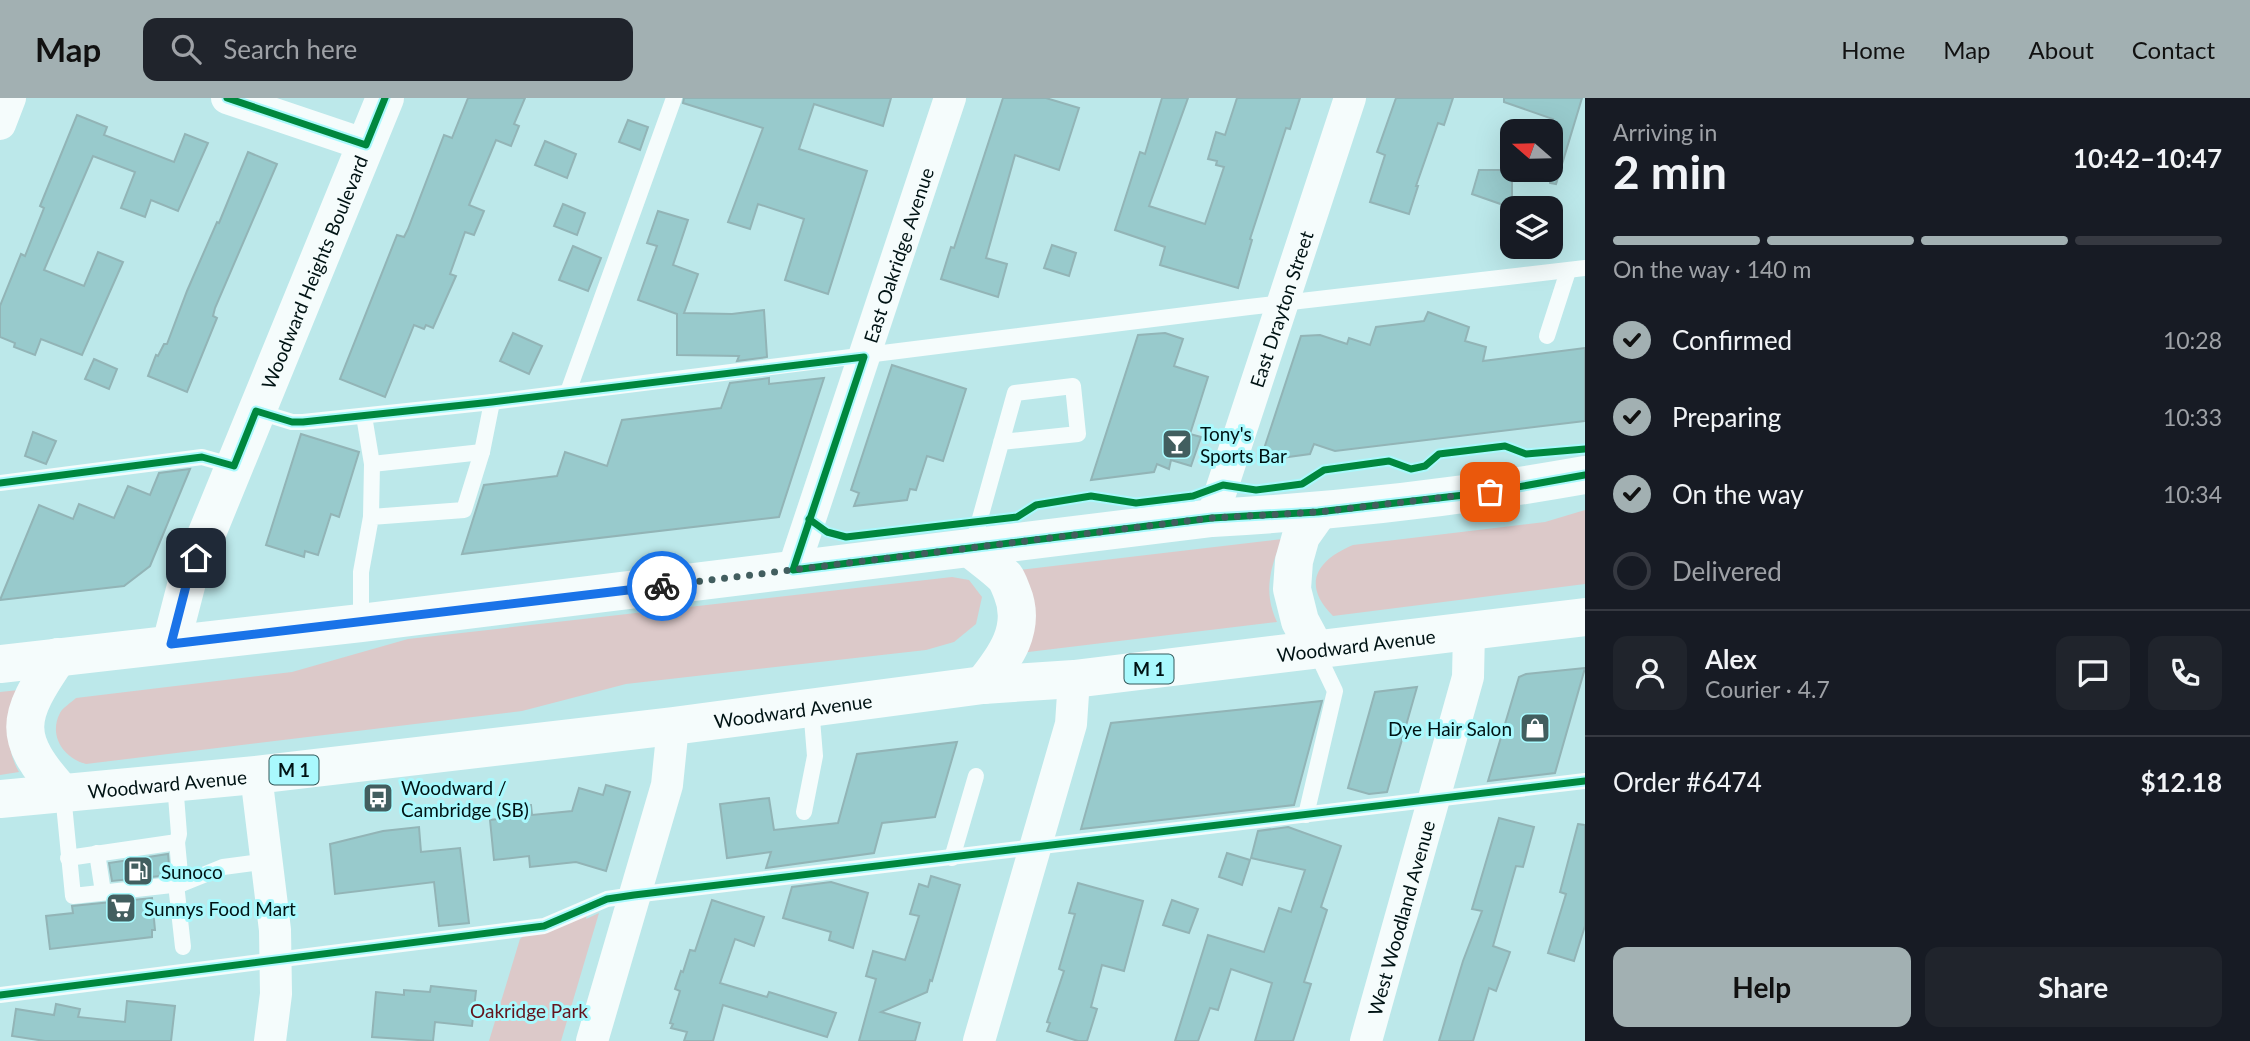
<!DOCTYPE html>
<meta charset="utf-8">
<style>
:root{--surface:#171b24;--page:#20242c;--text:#f1f3f6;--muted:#9ea1a6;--line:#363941;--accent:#a2b0b2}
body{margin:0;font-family:Lato,sans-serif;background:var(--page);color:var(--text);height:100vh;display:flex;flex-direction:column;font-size:26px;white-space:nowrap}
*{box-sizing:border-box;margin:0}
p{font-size:23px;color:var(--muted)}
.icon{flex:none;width:38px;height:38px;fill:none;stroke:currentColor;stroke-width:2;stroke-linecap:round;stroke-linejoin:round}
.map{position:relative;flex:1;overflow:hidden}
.sheet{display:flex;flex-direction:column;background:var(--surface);width:665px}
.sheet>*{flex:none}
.needle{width:46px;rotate:290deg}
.fabs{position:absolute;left:1500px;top:21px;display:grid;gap:14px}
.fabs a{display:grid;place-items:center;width:63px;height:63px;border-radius:14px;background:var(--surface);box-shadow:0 7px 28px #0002;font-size:35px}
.pin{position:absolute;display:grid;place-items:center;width:60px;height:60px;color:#fff;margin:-30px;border-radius:14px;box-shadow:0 4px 10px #0006}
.courier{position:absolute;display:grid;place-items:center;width:70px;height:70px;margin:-35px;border:5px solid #1a73e8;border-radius:50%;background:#fff;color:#222;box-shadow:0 2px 9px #0007}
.headline em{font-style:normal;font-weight:700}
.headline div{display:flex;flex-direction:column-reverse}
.headline{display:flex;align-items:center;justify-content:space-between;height:119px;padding:0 28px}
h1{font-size:46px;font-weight:700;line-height:52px}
.bar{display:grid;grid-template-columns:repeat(4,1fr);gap:10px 7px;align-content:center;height:84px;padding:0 28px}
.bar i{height:9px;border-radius:5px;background:var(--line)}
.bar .selected{background:var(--accent)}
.bar p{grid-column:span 4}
.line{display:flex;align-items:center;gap:18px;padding:0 28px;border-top:2px solid var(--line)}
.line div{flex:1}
.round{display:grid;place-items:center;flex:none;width:74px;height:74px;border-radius:14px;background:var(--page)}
ol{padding:0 28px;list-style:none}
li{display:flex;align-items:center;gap:21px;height:77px}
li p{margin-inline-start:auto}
li .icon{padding:7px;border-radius:50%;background:var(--accent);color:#111;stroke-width:4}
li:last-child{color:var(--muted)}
li i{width:38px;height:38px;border:4px solid var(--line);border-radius:50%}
.action{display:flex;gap:14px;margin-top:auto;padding:14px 28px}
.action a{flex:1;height:80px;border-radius:14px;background:var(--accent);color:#111;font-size:28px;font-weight:700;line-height:80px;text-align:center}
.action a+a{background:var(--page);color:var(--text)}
header{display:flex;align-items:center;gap:42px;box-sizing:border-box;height:98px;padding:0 35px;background:var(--accent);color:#111}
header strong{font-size:33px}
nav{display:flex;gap:38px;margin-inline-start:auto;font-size:24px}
.search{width:490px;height:63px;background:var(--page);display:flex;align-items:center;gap:18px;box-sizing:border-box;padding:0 24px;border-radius:14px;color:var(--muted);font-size:26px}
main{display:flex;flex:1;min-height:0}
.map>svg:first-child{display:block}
.green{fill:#dcc9c9}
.building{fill:#98cacc;stroke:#92b4b6;stroke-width:2}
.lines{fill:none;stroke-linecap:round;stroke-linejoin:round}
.service{stroke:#f5fcfc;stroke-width:16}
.minor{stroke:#f5fcfc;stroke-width:32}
.tertiary{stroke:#f5fcfc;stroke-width:38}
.primary{stroke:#f5fcfc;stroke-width:38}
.cycleway-casing{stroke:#a9f9fd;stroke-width:11}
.cycleway{stroke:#00873e;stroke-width:7}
.done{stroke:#425e5f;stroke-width:7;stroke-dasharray:0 12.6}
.route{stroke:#1a73e8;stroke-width:9}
.labels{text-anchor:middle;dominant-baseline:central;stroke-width:6;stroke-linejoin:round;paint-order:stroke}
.shield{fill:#a9f9fd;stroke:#33585a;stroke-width:2}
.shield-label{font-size:18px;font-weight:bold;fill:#001314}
.street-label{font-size:19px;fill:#001314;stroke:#a9f9fd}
.poi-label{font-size:19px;fill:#001314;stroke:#a9f9fd;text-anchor:start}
.park-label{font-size:19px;fill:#65141d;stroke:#a9f9fd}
</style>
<header>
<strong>Map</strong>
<div class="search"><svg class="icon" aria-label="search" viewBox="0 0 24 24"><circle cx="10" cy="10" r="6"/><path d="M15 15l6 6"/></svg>Search here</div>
<nav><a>Home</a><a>Map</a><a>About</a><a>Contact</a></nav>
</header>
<main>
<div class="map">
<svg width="1585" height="943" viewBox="0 0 1585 943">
<rect width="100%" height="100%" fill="#bce8ea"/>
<g class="green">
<path d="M1585 412V486L1333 518C1301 486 1317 462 1353 447L1545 424Z"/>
<path d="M1282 441C1270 471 1263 494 1277 524L1020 555 1019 472Z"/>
<path d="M952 479 969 482 982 499 976 526 954 544 926 552 626 586 522 613 86 666C64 660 48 638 60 615 63 609 71 605 76 600L292 574 408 541Z"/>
<path d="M19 592C12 623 2 644 19 674L0 677V594Z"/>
<polygon points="588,813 586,821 599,815 561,943 489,943 520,841 527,835"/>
</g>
<g class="building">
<polygon points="468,0 525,0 514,26 519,28 511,48 496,42 469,107 484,113 474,137 465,134 450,176 456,178 433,230 426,227 424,231 414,227 385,299 340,281 397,137 404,139 408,131 444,37 452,40"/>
<polygon points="684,0 891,0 883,28 814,6 799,51 867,73 828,196 785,182 804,121 758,106 750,131 728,124 763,30 683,5"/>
<polygon points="1003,0 1046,0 1079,10 1059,72 1015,57 986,160 1007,166 998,199 941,181 951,149 954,150"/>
<polygon points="1162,0 1188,0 1149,108 1205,126 1224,69 1216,67 1217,63 1208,61 1216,34 1225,37 1237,0 1300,0 1290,31 1286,30 1250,141 1252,142 1238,190 1160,167 1165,149 1115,132 1140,54 1145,56"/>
<polygon points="1396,0 1453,0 1444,27 1438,25 1416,88 1418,88 1409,116 1370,104 1385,57 1377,54"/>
<polygon points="1504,0 1582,0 1556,86 1550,85 1550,30 1553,21 1504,4"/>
<polygon points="77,17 107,29 104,37 174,64 185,36 208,45 178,113 151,102 145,119 121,110 135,74 93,58 44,172 84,188 98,154 123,164 82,257 41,241 35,257 14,249 15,245 0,239 0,208 21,156 25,158 44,110 40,108"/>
<polygon points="628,22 648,29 640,52 619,44"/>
<polygon points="545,43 576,56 567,80 535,67"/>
<polygon points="248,54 277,66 215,210 213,218 217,220 187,294 148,278 156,257 158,258 164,246 167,246 187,193 217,124 219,125"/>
<polygon points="1479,72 1512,72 1512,110 1472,96"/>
<polygon points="563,106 585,115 577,137 554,128"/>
<polygon points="658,113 688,122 673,167 698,176 684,215 732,216 764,212 767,259 737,263 739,258 677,257 677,216 638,202 657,148 647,145"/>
<polygon points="1052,147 1076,155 1069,178 1044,170"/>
<polygon points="573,148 601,160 588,193 559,182"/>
<polygon points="1428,214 1469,229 1465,243 1486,249 1483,263 1585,250 1585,323 1335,353 1314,346 1310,356 1260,363 1301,238 1320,237 1347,246 1349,240 1370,247 1376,229 1424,223"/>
<polygon points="513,235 542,248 529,276 500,263"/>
<polygon points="1165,235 1183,241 1174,268 1208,279 1190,336 1201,339 1191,368 1171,362 1169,371 1157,366 1154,374 1091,382 1138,237"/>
<polygon points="94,261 117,271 109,291 85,281"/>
<polygon points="892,267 966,291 943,363 927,358 916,392 910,391 907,402 854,408 859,395 851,392"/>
<polygon points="769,280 769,286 824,280 779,419 462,456 484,387 557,378 565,354 607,368 622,322 721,310 730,285"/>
<polygon points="33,334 56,343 46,366 25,358"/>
<polygon points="301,336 359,354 339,419 331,416 318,457 305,453 304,459 266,447"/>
<polygon points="190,371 150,468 124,488 0,502 39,407 73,421 79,406 114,420 128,388 150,397 159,375"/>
<polygon points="1585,570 1555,675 1488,683 1519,579 1526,576"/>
<polygon points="1417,589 1387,694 1369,696 1348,690 1375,594"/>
<polygon points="1322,603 1294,707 1081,731 1111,625"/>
<polygon points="957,644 935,719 882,725 874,755 766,770 771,754 727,760 720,706 769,700 774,732 838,725 857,656"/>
<polygon points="606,687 630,694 606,773 576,764 530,769 529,758 494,762 490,722 507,720 506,710 531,707 532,717 572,713 579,690 603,697"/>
<polygon points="1499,720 1534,729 1523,769 1516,768 1493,848 1510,854 1496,893 1489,890 1473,943 1439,943 1463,863 1482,813 1472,811"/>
<polygon points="1578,726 1585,727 1585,828 1574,863 1548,855 1566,796 1560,794"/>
<polygon points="419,729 421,754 460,750 469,825 439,828 434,784 335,796 330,746 383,733"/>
<polygon points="1288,729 1341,748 1321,809 1327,812 1304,884 1311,886 1293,943 1255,943 1272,885 1231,871 1218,912 1210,910 1198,943 1175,943 1208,837 1264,854 1279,810 1291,814 1305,772 1251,760 1258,733"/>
<polygon points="1227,755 1250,762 1242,787 1219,779"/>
<polygon points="168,756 170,777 112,783 109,765"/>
<polygon points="931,778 960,787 932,883 930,882 927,894 881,914 920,925 915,943 859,943 876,881 866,878 873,853 905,862 919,818 910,816 919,786 928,789"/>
<polygon points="831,784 868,795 853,850 829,842 831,834 783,820 792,789"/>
<polygon points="1078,785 1143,803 1124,873 1102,867 1091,909 1097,911 1087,943 1078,943 1047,933 1050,925 1047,924 1064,873 1059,871 1075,816 1069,815"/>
<polygon points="152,800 155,832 152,832 152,839 50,851 46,818 73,815 72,808"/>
<polygon points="712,802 764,819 754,848 735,841 720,885 767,899 769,894 836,915 827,939 723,907 713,943 684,943 687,934 671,930 673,926 670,925 680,893 675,891 681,873 683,874 690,852 695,853"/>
<polygon points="1172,802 1198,811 1189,835 1163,827"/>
<polygon points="431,888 476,893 472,928 435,924 433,943 372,939 376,894 404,897 404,892 430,894"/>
<polygon points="127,903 175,908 171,943 45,943 12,938 16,911 54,917 56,906 80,911 78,919 125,924"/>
</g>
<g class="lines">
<g class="service">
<polyline points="1547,238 1568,173"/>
<polyline points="568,294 674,0"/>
<polyline points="256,313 292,324 303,324 492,304 1249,209 1585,170"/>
<polyline points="364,318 372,366 371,419"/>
<polyline points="372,366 482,354"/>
<polyline points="0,385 202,359 234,368"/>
<polyline points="972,449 1015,295 1073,288 1078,336 1001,344"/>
<polyline points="361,525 361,474 371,419 464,412 482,354 492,304"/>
<polyline points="63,696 73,798 181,786 223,769 268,763"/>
<polyline points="804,714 815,658 811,609"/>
<polyline points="1306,717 1335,593 1316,553"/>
<polyline points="177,744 181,786"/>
<polyline points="97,755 103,794"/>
<polyline points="68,760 177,744 179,736 175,685"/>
<polyline points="952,760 976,678"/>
<polyline points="176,786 183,849"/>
<polyline points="0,897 544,828 607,801 634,797 1585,683"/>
</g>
<g class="minor">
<polyline points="227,0 366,47"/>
<polyline points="0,26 10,0"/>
<path id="s1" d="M1212 420 1350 0"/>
<path id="s2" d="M793 472 950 0"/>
<polyline points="256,677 275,832 276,896 270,943"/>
<polyline points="592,943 667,687 673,628"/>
<polyline points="979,943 1071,626 1074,581"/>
<path id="s3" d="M1366 943 1468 579 1469 533"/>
</g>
<path class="tertiary" id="s4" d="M171 546 187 484 385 0"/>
<g class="primary">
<path d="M971 451C982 460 995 469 1005 479 1008 483 1010 489 1012 494 1027 530 1005 560 983 587"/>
<polyline points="1315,551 1300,523 1292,491 1294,463 1301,438 1318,414"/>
<path d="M58 559C16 620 11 639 63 696"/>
<path d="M0 566 361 525 1212 420C1338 413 1461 399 1585 377"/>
<path id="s5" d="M0 701 256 677 673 628 983 587 1074 581 1585 519"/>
</g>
<g class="cycleway-casing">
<g id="cycleway">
<polyline points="227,0 366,47 385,0"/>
<polyline points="0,385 202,359 234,368 256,313 292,324 303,324 492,304 864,259 793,472 1212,420 1318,414 1490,394 1585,377"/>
<polyline points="809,421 827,434 846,439 1017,419 1036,407 1091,398 1136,405 1193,398 1223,387 1256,392 1302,386 1324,372 1389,363 1411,371 1425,368 1439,356 1505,348 1526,356 1585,351"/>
<polyline points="0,897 544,828 607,801 634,797 1585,683"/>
</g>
</g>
<use href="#cycleway" class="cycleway"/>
</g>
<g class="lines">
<polyline class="done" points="662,488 1212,420 1318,414 1490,394"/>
<polyline class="route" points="196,460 187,484 171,546 662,488"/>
</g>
<defs>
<g id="bar-square" transform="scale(1.575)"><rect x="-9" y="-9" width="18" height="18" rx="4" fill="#425e5f" stroke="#a9f9fd"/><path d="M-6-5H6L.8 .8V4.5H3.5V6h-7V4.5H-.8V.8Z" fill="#fff"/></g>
<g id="shop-square" transform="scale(1.575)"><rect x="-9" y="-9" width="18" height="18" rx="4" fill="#425e5f" stroke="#a9f9fd"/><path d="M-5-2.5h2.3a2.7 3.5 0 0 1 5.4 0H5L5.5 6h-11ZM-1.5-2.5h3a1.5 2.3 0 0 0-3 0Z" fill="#fff"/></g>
<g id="bus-square" transform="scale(1.575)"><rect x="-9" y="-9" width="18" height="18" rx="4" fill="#425e5f" stroke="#a9f9fd"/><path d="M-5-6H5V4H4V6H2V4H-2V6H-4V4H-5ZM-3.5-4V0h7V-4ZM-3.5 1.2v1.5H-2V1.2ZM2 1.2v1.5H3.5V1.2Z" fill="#fff"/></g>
<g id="fuel-square" transform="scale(1.575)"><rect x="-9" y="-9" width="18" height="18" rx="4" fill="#425e5f" stroke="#a9f9fd"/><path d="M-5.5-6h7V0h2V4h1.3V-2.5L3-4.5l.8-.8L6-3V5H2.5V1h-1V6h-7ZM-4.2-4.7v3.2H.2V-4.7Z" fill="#fff"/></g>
<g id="supermarket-square" transform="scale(1.575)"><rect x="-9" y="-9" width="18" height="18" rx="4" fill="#425e5f" stroke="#a9f9fd"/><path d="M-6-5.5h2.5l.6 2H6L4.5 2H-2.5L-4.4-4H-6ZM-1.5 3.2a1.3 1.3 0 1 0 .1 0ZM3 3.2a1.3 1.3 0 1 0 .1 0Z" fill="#fff"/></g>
</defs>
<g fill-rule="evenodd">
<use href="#bar-square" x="1177" y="346"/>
<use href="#shop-square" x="1535" y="630"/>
<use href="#bus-square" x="378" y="700"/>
<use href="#fuel-square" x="138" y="773"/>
<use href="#supermarket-square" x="121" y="810"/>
</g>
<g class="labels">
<g class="shield">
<rect x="1124.5" y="556.5" width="49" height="29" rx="5"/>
<rect x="269.5" y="657.5" width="49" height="29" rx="5"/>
</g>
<g class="shield-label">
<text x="1149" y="571">M 1</text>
<text x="294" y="672">M 1</text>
</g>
<g class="street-label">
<text stroke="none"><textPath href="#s2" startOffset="332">East Oakridge Avenue</textPath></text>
<text stroke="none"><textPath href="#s4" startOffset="399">Woodward Heights Boulevard</textPath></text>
<text stroke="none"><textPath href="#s1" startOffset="220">East Drayton Street</textPath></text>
<text stroke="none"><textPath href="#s5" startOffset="1365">Woodward Avenue</textPath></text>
<text stroke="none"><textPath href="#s5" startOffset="798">Woodward Avenue</textPath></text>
<text stroke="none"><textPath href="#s5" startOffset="168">Woodward Avenue</textPath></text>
<text stroke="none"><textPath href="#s3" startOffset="128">West Woodland Avenue</textPath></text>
</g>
<g class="poi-label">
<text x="1200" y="335">Tony's<tspan x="1200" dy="22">Sports Bar</tspan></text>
<text x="1512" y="630" text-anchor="end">Dye Hair Salon</text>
<text x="401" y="689">Woodward /<tspan x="401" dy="22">Cambridge (SB)</tspan></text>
<text x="161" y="773">Sunoco</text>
<text x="144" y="810">Sunnys Food Mart</text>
</g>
<g class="park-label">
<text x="529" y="912">Oakridge Park</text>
</g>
</g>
</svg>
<div class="fabs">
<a><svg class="needle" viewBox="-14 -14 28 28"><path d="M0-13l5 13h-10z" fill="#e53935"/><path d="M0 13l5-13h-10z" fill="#9ea1a6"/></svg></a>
<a><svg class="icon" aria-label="layers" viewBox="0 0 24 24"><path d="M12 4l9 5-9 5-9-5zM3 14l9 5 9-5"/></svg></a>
</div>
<div class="pin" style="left:1490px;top:394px;background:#ea580c"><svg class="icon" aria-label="bag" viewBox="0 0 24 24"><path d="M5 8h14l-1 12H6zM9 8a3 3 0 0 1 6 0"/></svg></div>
<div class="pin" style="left:196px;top:460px;background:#1f2937"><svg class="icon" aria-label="home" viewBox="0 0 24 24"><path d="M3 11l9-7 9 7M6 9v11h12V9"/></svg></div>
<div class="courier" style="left:662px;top:488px"><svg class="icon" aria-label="bike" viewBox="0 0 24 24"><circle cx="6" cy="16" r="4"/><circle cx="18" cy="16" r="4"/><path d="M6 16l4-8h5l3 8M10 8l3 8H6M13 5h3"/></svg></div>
</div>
<section class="sheet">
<div class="headline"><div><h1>2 min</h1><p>Arriving in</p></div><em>10:42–10:47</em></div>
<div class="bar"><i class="selected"></i><i class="selected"></i><i class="selected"></i><i></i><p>On the way · 140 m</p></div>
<ol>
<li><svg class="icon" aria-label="check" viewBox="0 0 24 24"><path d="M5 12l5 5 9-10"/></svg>Confirmed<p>10:28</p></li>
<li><svg class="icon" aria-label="check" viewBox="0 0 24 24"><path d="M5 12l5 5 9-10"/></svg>Preparing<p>10:33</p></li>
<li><svg class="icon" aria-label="check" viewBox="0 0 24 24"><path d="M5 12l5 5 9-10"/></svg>On the way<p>10:34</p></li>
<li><i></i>Delivered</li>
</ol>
<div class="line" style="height:126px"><a class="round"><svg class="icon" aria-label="person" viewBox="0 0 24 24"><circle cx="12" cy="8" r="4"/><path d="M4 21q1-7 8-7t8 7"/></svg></a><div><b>Alex</b><p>Courier · 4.7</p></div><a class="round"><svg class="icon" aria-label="chat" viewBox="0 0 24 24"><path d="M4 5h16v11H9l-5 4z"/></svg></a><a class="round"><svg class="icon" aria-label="phone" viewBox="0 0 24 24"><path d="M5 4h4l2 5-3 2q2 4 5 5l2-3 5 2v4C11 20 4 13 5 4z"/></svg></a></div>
<div class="line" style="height:91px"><div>Order #6474</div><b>$12.18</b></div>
<div class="action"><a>Help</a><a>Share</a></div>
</section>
</main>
